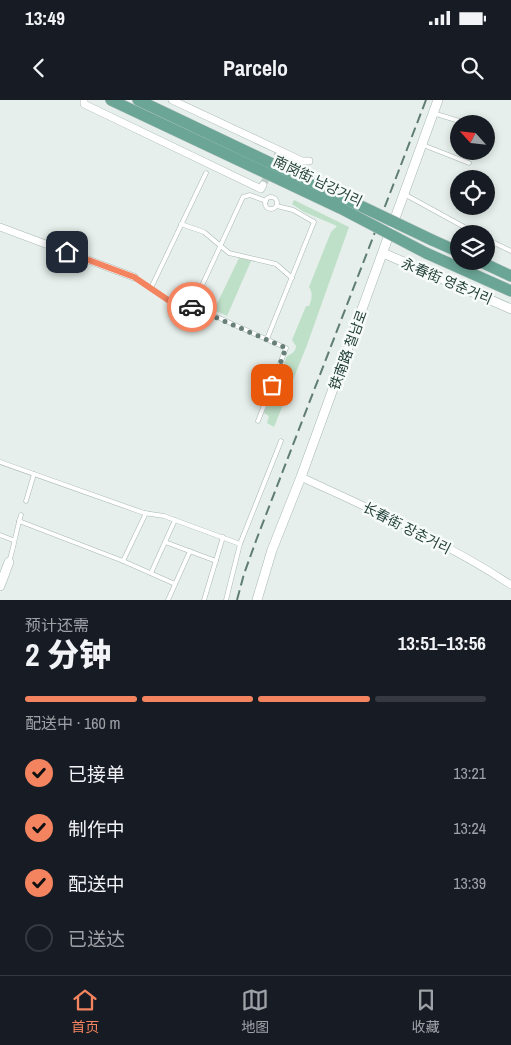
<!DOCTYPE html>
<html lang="zh">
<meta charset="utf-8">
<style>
:root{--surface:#171b24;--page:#242831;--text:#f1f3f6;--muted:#9ea1a6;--line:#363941;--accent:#f4845f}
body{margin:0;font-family:"Archivo Narrow","Noto Sans SC","Noto Sans KR",sans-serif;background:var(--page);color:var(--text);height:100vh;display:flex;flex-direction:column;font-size:19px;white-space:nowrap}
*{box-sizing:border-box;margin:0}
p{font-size:16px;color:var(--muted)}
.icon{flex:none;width:28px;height:28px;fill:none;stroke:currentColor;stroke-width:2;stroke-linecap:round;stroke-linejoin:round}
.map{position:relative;height:500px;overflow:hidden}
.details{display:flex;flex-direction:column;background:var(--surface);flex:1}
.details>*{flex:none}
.needle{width:32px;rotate:297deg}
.buttons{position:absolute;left:450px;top:15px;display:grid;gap:10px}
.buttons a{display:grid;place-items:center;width:45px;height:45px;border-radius:50%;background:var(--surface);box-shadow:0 2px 8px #0003;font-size:25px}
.pin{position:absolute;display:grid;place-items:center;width:42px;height:42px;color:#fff;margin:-21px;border-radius:10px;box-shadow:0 2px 8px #0006}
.courier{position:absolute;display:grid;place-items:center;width:50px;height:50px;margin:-25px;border:4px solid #f4845f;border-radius:50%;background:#fff;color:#222;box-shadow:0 1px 6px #0007}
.headline em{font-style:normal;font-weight:800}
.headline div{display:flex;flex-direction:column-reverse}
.headline{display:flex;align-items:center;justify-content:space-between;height:85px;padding:0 25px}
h1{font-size:32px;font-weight:800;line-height:38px}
.bar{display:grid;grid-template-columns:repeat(4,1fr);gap:8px 5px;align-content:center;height:60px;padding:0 25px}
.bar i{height:6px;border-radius:4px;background:var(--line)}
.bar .current{background:var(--accent)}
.bar p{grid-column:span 4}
ol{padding:0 25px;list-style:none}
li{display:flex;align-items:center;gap:15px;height:55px}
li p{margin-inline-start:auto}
li .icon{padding:5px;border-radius:50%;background:var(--accent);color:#111;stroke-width:4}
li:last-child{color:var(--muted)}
li i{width:28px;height:28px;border:2px solid var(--line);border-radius:50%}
.status{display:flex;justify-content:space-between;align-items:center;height:35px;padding:0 25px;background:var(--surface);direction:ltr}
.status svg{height:14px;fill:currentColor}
header{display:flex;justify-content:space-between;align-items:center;height:65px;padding:0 25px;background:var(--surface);font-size:22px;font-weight:800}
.tabs{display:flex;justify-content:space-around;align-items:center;height:70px;border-top:1px solid var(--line);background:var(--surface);font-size:14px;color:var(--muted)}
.tabs a{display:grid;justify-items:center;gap:2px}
.tabs .current{color:var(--accent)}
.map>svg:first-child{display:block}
.green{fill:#bfe0c8}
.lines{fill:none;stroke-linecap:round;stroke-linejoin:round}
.minor-tunnel{stroke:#bfccc8;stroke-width:7;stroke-dasharray:7 3.5;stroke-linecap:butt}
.service-casing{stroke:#a8b8b2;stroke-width:5}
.minor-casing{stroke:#a8b8b2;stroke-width:8}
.tertiary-casing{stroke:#a8b8b2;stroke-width:10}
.primary-casing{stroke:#c2cac8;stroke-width:12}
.service{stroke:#fff;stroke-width:4}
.minor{stroke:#fff;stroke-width:7}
.tertiary{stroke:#fff;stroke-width:9}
.primary{stroke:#6aa596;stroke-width:11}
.rail{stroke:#5f7d75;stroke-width:2;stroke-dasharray:10 5;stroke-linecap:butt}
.primary-bridge-casing{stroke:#c2cac8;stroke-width:12;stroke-linecap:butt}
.primary-bridge{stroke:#6aa596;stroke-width:11}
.done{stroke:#687f78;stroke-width:5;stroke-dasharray:0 9}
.route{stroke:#f4845f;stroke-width:6}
.labels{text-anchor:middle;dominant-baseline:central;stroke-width:5;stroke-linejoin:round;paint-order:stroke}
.street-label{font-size:14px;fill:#24423a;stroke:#f7fbf9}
</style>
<div class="status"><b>13:49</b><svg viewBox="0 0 49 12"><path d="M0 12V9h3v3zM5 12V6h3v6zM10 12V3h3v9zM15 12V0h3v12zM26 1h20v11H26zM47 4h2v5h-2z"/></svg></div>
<header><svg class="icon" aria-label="back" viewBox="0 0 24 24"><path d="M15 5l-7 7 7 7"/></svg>Parcelo<svg class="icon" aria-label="search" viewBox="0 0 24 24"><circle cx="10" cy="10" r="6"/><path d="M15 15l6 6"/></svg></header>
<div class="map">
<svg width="511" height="500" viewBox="0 0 511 500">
<rect width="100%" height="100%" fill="#e6efeb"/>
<g class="green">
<path d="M294 100 349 127 307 245 274 327 267 323 269 316 264 313 287 256C292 254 296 251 296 246L292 240 306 206H309C312 199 313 193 309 187L331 132 337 126 304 112 292 104Z"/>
<polygon points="239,158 251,161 227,216 214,210"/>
</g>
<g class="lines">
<polyline class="minor-tunnel" points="263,85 278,54"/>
<g class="service-casing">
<g id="service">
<polyline points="433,13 469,24"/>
<polyline points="486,31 488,32"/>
<polyline points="423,45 469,63"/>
<polyline points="404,94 477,134"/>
<circle cx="271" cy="103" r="6"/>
<polyline points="181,124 204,132 229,153 276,164 292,178"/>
<polyline points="486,139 511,151"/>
<polyline points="134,177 171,202 197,208 286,248 258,321"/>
<polyline points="151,188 206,73"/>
<polyline points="192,207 243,97 250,95 266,101"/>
<polyline points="267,239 314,122 293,110 277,106"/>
<polyline points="0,362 144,413 164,416 240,444"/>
<polyline points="26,401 34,374"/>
<polyline points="19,421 123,461 175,484"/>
<polyline points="0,435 13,440"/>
<polyline points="165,442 216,461"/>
<polyline points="123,461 146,413"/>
<path d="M9 462C14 447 16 431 21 415"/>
<polyline points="151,473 175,420"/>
<polyline points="168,500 190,451"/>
<polyline points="204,500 223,437"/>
<polyline points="226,500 240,444 281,341"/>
</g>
</g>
<g class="minor-casing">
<g id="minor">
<polyline points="84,0 84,4 261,89 263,85"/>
<polyline points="172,0 302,61 309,61"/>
<polyline points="0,127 134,177"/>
<path d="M301 377C372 410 446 442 511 485"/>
</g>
</g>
<g class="tertiary-casing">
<g id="tertiary">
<polyline points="383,153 511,209"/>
<polyline points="0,486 9,462"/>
<polyline points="257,500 272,450 301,377 438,0"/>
</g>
</g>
<g class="primary-casing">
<g id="primary">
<polyline points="111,0 340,108"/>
<polyline points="138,0 344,98"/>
<polyline points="432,140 459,152"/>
<polyline points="426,153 511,191"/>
<polyline points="479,161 511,176"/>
</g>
</g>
<use href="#service" class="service"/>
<use href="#minor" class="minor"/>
<use href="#tertiary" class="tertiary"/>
<use href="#primary" class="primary"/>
<polyline class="rail" points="237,500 244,474 257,438 426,0"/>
<g class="primary-bridge-casing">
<g id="primary-bridge">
<polyline points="344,98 432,140"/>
<polyline points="340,108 426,153"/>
</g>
</g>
<use href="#primary-bridge" class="primary-bridge"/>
</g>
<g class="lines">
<polyline class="done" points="192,207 286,248 272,285"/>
<polyline class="route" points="67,152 134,177 171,202 192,207"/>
</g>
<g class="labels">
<g class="street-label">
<text transform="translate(318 81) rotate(26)">南岗街 남강거리</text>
<text transform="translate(447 181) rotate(23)">永春街 영춘거리</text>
<text transform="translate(348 250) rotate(-70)">铁南路 철남로</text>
<text transform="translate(407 428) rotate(27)">长春街 장춘거리</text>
</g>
</g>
</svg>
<div class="buttons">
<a><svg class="needle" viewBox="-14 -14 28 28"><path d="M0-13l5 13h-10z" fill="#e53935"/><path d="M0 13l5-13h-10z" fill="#9ea1a6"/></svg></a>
<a><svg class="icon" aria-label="locate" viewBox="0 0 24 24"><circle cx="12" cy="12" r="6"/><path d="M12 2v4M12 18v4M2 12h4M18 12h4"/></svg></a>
<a><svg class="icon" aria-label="layers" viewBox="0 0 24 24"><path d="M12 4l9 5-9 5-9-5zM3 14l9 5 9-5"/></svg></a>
</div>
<div class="pin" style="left:272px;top:285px;background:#ea580c"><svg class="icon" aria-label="bag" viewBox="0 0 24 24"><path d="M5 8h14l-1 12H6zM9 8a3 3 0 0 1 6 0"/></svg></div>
<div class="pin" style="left:67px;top:152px;background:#1f2937"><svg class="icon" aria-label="home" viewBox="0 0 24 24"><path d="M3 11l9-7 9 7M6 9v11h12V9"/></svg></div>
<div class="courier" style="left:192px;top:207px"><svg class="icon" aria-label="car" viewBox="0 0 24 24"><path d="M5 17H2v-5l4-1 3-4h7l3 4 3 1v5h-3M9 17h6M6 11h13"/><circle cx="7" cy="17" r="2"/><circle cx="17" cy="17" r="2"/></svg></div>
</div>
<section class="details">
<div class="headline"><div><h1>2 分钟</h1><p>预计还需</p></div><em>13:51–13:56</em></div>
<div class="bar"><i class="current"></i><i class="current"></i><i class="current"></i><i></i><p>配送中 · 160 m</p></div>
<ol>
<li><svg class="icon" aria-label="check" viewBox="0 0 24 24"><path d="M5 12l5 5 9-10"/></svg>已接单<p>13:21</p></li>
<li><svg class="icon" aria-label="check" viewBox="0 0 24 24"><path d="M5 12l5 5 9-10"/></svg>制作中<p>13:24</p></li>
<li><svg class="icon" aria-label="check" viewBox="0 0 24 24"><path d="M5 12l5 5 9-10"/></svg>配送中<p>13:39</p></li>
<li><i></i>已送达</li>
</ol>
</section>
<nav class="tabs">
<a class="current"><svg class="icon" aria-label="home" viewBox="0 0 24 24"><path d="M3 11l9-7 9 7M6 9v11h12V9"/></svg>首页</a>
<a><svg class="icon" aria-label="map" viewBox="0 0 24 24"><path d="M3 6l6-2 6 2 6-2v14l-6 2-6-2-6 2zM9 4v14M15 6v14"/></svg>地图</a>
<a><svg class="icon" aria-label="saved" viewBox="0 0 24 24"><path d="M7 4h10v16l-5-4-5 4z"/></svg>收藏</a>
</nav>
